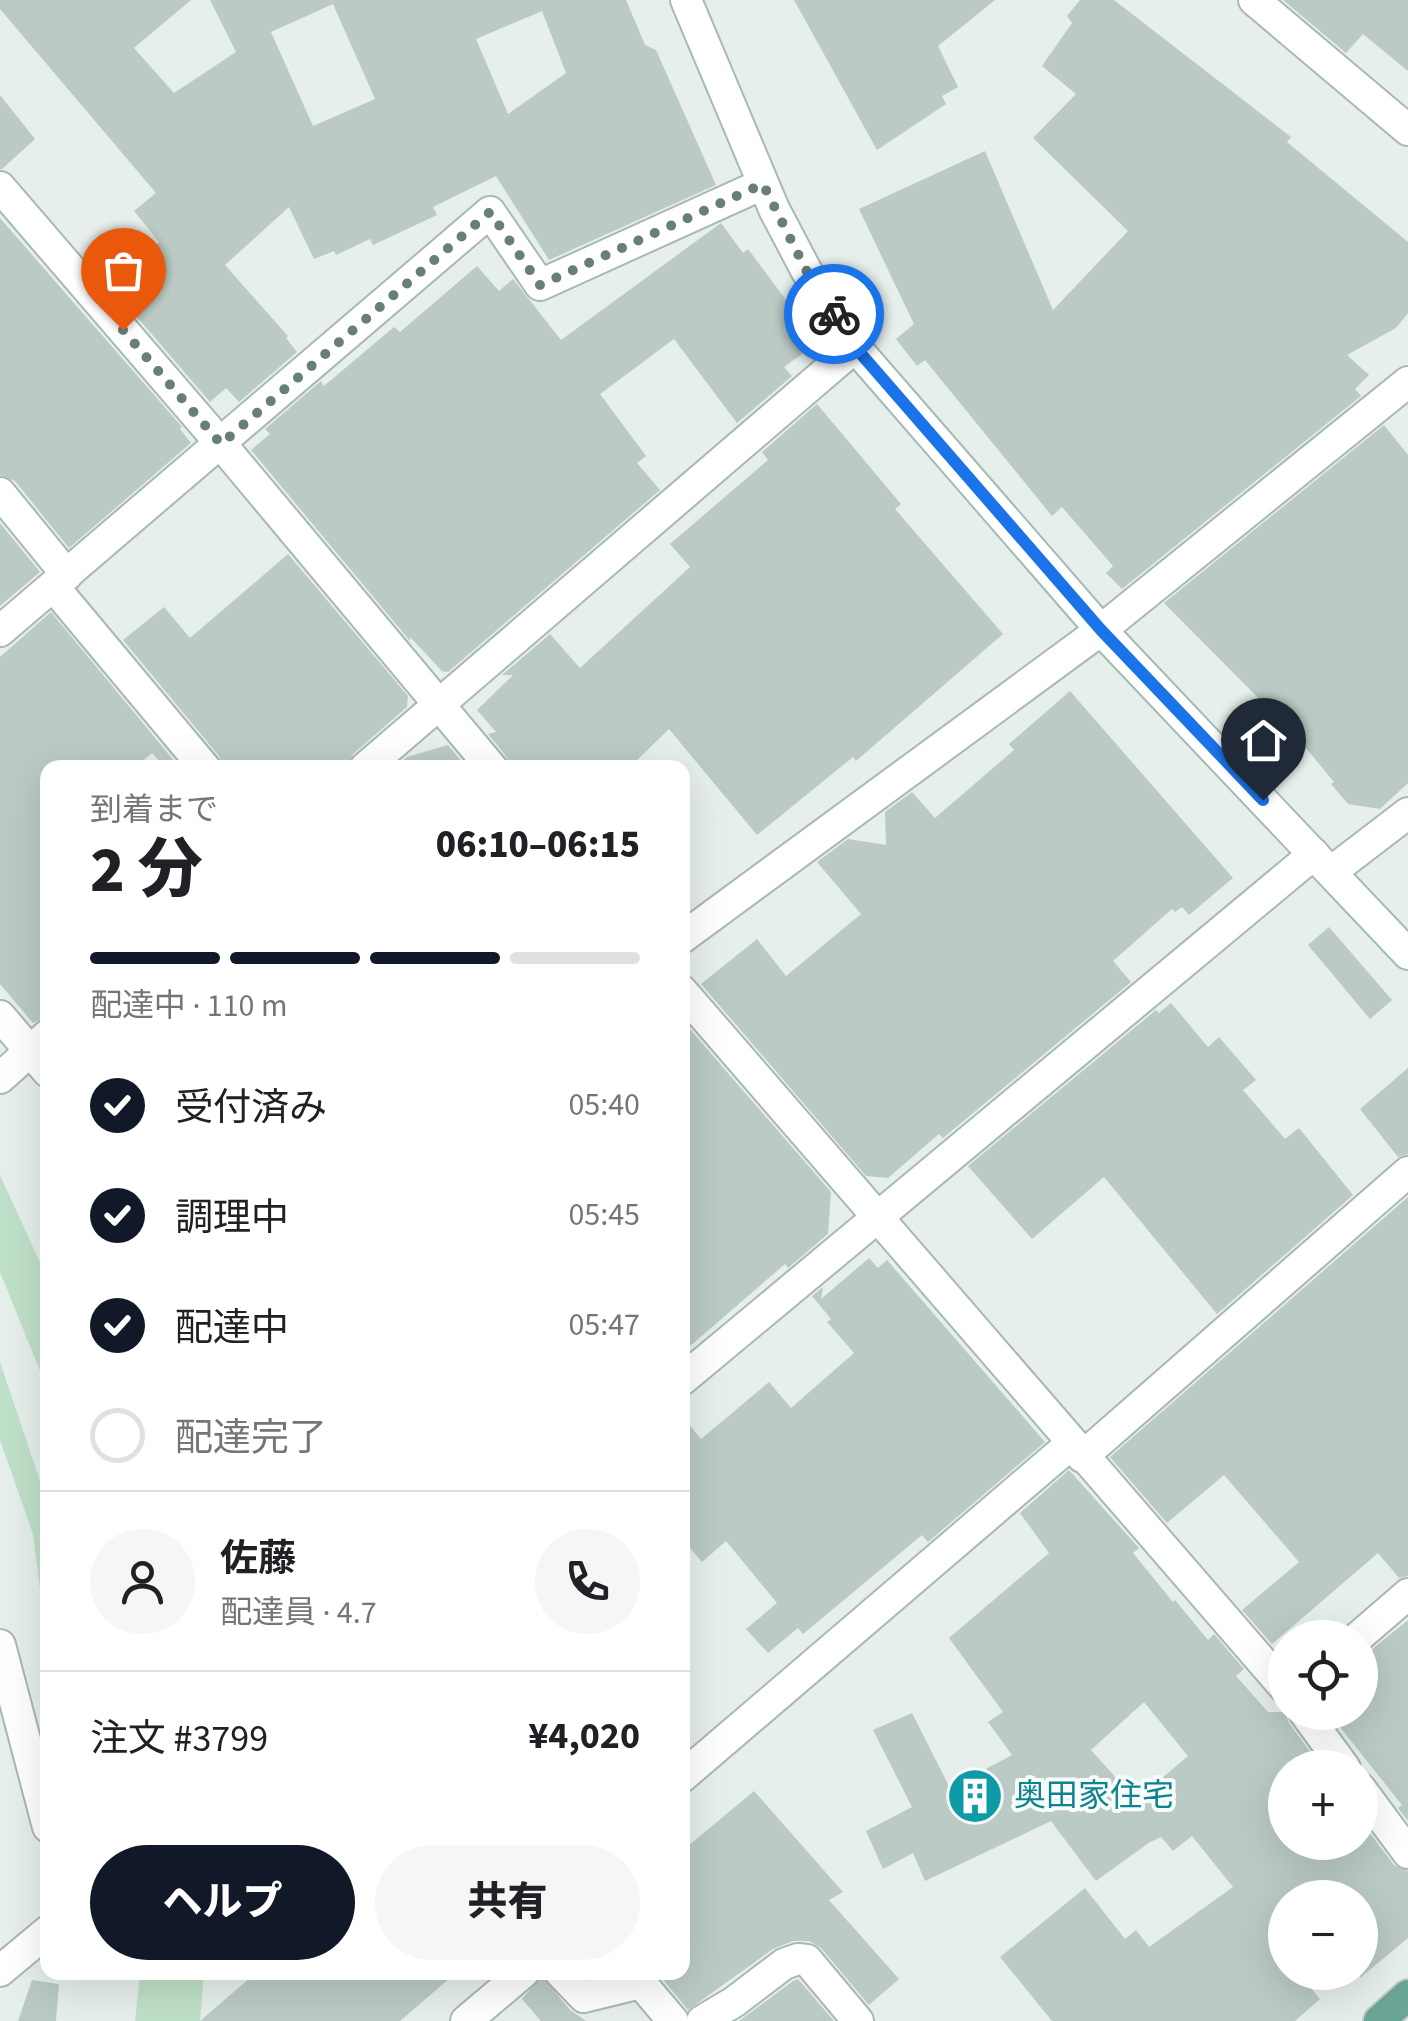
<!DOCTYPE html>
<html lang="ja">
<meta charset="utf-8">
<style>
:root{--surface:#fff;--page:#f6f6f6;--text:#202124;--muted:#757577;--line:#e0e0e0;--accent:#111827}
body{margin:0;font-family:"Source Sans 3","Noto Sans JP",sans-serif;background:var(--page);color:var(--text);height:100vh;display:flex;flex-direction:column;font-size:38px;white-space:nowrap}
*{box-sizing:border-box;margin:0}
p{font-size:32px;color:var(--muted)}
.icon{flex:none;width:55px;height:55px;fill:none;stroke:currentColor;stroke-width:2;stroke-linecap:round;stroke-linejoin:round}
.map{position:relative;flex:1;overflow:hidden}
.panel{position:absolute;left:40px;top:760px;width:650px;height:1220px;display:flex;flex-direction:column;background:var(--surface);border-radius:20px;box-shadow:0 10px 40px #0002}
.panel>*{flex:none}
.fabs{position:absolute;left:1268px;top:1620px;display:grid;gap:20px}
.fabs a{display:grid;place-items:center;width:110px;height:110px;border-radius:50%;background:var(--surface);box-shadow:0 10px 40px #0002;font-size:50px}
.pin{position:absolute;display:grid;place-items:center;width:85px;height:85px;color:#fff;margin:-102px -42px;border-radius:50% 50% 50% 0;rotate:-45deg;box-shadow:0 0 10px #0007}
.pin .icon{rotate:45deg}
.courier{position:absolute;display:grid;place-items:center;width:100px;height:100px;margin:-50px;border:8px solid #1a73e8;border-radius:50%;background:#fff;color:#222;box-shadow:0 2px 12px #0007}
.headline em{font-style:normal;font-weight:800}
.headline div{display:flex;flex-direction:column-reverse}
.headline{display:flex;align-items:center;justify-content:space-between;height:170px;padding:0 50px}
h1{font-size:65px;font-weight:800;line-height:75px}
.bar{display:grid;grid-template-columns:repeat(4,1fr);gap:15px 10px;align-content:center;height:120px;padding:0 50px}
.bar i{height:12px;border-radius:8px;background:var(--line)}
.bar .selected{background:var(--accent)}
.bar p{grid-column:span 4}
.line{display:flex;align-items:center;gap:25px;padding:0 50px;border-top:2px solid var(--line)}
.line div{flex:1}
.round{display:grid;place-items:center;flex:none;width:105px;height:105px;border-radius:52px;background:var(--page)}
ol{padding:0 50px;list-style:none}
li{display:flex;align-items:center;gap:30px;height:110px}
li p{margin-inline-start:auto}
li .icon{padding:10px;border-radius:50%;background:var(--accent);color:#fff;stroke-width:4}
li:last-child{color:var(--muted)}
li i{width:55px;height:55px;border:5px solid var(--line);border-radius:50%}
.cta{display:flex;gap:20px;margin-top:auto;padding:20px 50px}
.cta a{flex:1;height:115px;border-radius:60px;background:var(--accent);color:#fff;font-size:40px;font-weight:800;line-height:115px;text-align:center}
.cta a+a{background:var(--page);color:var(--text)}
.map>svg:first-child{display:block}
.green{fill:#bfe0c8}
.building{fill:#bbcac4;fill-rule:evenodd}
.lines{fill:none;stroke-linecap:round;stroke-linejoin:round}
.street-casing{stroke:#a8b8b2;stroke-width:34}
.secondary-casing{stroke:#a4bbb3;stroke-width:34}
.primary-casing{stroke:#c2cac8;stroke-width:34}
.street{stroke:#fff;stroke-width:30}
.secondary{stroke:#fff;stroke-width:30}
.primary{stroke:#6aa596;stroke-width:30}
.done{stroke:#687f78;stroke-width:10;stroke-dasharray:0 18}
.route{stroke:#1a73e8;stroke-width:12}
.labels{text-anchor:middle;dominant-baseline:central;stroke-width:8;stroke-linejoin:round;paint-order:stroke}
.culture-label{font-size:32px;fill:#0d838f;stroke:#f7fbf9;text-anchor:start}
</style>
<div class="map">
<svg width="1408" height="2021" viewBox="0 0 1408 2021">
<rect width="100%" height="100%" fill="#e6efeb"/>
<g class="green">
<polygon points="0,1175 47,1278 47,1388 0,1272"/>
<polygon points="0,1362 47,1502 47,1645 33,1534 0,1440"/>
<polygon points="140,1973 204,1973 200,2021 135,2021"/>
</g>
<g class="building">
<path d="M0 0H191L134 48 174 93 236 52 210 0H626L645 45 656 50 716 185 549 260 496 176 433 207 437 215 373 245 370 239 336 255 334 251 314 259 289 207 225 265 288 336 286 338 297 352 239 402 226 388 210 402 119 296 135 280 126 270 159 242 134 211 156 193 0 9ZM333 4 375 99 313 126 271 32ZM542 11 566 73 508 114 476 39Z"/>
<polygon points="794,0 995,0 938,46 958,87 942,96 946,104 877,150"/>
<polygon points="1080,0 1114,0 1291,137 1287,142 1408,242 1408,313 1396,328 1347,355 1369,375 1355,389 1361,396 1122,589 1106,573 1113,566 1062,507 1052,516 925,360 917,366 896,339 914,324 859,209 985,151 1053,310 1128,231 1033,138 1076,94 1042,66 1072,23 1067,16"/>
<polygon points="1283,0 1408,0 1408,71 1363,34 1346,53"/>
<polygon points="0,95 35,139 2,169 0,169"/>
<polygon points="0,218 182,427 180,429 191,443 69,548 15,481 0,475"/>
<polygon points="721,223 743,253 748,249 772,281 796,314 792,317 813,346 784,367 792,376 737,423 674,339 600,394 646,456 637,463 660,490 448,672 442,671 410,637 410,641 251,450 270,434 265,429 321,381 324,386 394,327 400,332 477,266 499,291 513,279 561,340"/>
<polygon points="817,404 901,504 895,509 1003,634 856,761 853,757 757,835 669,729 629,768 510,768 506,756 488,734 496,732 477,710 513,675 502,675 550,634 580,668 690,567 670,544 768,460 762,452"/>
<polygon points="1384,425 1408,455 1408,783 1380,809 1348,804 1331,784 1334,782 1296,736 1164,603"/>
<polygon points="0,523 40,572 0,606"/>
<polygon points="288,554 408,696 407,707 353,754 347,768 223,768 219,756 123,640 164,607 190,638"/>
<polygon points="51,612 180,768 166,768 152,753 134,768 48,768 48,1017 33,1023 0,984 0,657"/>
<polygon points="1070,691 1233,878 1189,915 1182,907 1175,912 1172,909 1113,961 1131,982 943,1138 939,1134 888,1178 866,1176 701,984 757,939 786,976 861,914 817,862 848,839 886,845 885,812 912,792 935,818 1014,750 1009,744"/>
<polygon points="448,745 467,768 394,768 407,757"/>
<polygon points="1329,927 1392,1000 1370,1019 1308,945"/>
<polygon points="1171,1003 1208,1047 1219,1037 1256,1080 1243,1090 1285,1139 1299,1128 1353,1195 1217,1314 1104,1177 1032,1239 968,1166 1156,1010 1159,1013"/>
<polygon points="682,1020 831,1192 828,1234 788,1268 785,1264 682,1353"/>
<polygon points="1408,1068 1408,1154 1398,1157 1360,1109"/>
<polygon points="1408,1197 1408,1576 1399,1578 1378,1553 1272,1644 1242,1610 1299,1562 1224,1475 1167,1523 1110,1457"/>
<polygon points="869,1258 878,1268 887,1260 1045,1442 928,1542 922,1535 803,1634 798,1628 768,1653 746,1629 777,1603 726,1541 702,1562 682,1539 682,1416 701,1439 769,1382 791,1408 854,1353 827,1322 831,1319 812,1296 823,1287 821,1299"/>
<path d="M1069 1470 1139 1548 1133 1553 1173 1602 1175 1600 1208 1640 1214 1634 1244 1669 1236 1676 1268 1712H1285L1289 1723 1311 1753 1294 1768H1285V1842H1331L1342 1856 1369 1832 1394 1865 1408 1871V1938L1360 1978V1898H1285V1972H1298L1320 1999 1295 2021H1052L1000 1957 1085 1888 1125 1939 1136 1930 1149 1947 1233 1887 1192 1836 1173 1851 1161 1837 1150 1842 1096 1881 1051 1821 925 1881 913 1853 883 1869 866 1831 912 1807 873 1730 912 1713 950 1788 1012 1755 988 1722 1003 1712 949 1638 1049 1553 1020 1513ZM1144 1702 1188 1756 1136 1800 1091 1750Z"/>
<polygon points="1408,1620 1408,1821 1398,1808 1402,1805 1328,1712 1360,1712 1360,1659"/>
<polygon points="754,1791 843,1892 829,1900 899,1979 869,2005 821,1948 809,1941 793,1941 773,1949 688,2010 657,1972 682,1972 682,1851"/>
<polygon points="257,1972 457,1972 400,2021 200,2021"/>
<polygon points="542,1976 570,2010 586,2021 541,2021 522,1999"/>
<polygon points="798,1979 834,2021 739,2021 793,1981"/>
<polygon points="32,1980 59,1984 56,2021 18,2021"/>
</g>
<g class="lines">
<g class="street-casing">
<g id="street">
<polyline points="1254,0 1408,130"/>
<polyline points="0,187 221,444 492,768"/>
<polyline points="0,493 67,575"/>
<polyline points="53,586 205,768"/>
<polyline points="0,631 490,212 540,285 763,184"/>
<polyline points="365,768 855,347"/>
<polyline points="1331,872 1408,813"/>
<polyline points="682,938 1101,630 1408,382"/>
<polyline points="682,991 1285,1688"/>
<polyline points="0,1016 48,1072"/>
<polyline points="0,1078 48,1035"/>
<polyline points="682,1380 1314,854"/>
<polyline points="1082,1457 1408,1172"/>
<polyline points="1357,1638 1408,1594"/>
<polyline points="0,1645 48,1827"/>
<polyline points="1304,1712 1345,1768"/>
<polyline points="682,1777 1071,1444"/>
<polyline points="1360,1788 1408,1853"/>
<polyline points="0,1971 48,1931"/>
<polyline points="560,1972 584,1997 641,1983 673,2021"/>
<polyline points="466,2021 524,1972"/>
<polyline points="702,2021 734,2002 784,1964 798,1959 807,1960 858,2021"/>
</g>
</g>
<g class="secondary-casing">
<polyline id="secondary" points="686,0 774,209 806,270 855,347 1101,630 1408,954"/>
</g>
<g class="primary-casing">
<polyline id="primary" points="1379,2021 1408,1995"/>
</g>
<use href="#street" class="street"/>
<use href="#secondary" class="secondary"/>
<use href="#primary" class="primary"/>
</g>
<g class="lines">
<polyline class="done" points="123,330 221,444 490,212 540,285 763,184 806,270 834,314"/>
<polyline class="route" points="834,314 855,347 1101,630 1263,800"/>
</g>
<defs>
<g id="building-disc" transform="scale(2.875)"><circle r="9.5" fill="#0f9aa8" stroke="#f7fbf9"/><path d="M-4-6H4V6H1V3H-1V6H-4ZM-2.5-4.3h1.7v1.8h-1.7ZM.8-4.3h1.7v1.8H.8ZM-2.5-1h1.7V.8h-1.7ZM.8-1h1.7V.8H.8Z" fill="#fff"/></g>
</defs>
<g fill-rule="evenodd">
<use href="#building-disc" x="975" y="1796"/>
</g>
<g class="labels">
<g class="culture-label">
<text x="1014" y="1796">奥田家住宅</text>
</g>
</g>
</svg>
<div class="fabs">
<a><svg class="icon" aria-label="locate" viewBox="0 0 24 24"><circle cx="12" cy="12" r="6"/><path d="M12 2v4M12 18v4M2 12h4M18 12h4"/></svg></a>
<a>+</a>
<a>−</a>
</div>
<div class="pin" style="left:123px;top:330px;background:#ea580c"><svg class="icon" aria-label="bag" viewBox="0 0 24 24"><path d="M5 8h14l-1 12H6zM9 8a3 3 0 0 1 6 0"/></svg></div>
<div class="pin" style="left:1263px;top:800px;background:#1f2937"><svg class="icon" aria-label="home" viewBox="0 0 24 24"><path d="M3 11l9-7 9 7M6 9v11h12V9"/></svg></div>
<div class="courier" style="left:834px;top:314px"><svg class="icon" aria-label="bike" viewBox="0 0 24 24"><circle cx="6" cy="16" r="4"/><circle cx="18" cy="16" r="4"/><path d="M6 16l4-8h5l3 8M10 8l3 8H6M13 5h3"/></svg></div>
<section class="panel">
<div class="headline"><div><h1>2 分</h1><p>到着まで</p></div><em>06:10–06:15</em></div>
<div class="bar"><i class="selected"></i><i class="selected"></i><i class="selected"></i><i></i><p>配達中 · 110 m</p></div>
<ol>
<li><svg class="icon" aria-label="check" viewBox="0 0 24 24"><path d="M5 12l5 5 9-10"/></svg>受付済み<p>05:40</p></li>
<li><svg class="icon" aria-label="check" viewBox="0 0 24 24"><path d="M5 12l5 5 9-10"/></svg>調理中<p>05:45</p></li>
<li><svg class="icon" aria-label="check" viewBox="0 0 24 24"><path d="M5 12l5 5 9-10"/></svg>配達中<p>05:47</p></li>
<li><i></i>配達完了</li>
</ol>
<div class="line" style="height:180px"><a class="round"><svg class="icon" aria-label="person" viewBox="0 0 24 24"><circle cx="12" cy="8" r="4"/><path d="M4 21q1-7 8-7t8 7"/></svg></a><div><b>佐藤</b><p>配達員 · 4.7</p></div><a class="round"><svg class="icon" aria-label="phone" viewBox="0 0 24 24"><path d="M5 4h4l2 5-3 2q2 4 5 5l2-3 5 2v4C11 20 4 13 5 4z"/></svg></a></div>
<div class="line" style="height:130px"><div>注文 #3799</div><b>¥4,020</b></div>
<div class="cta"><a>ヘルプ</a><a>共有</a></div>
</section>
</div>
